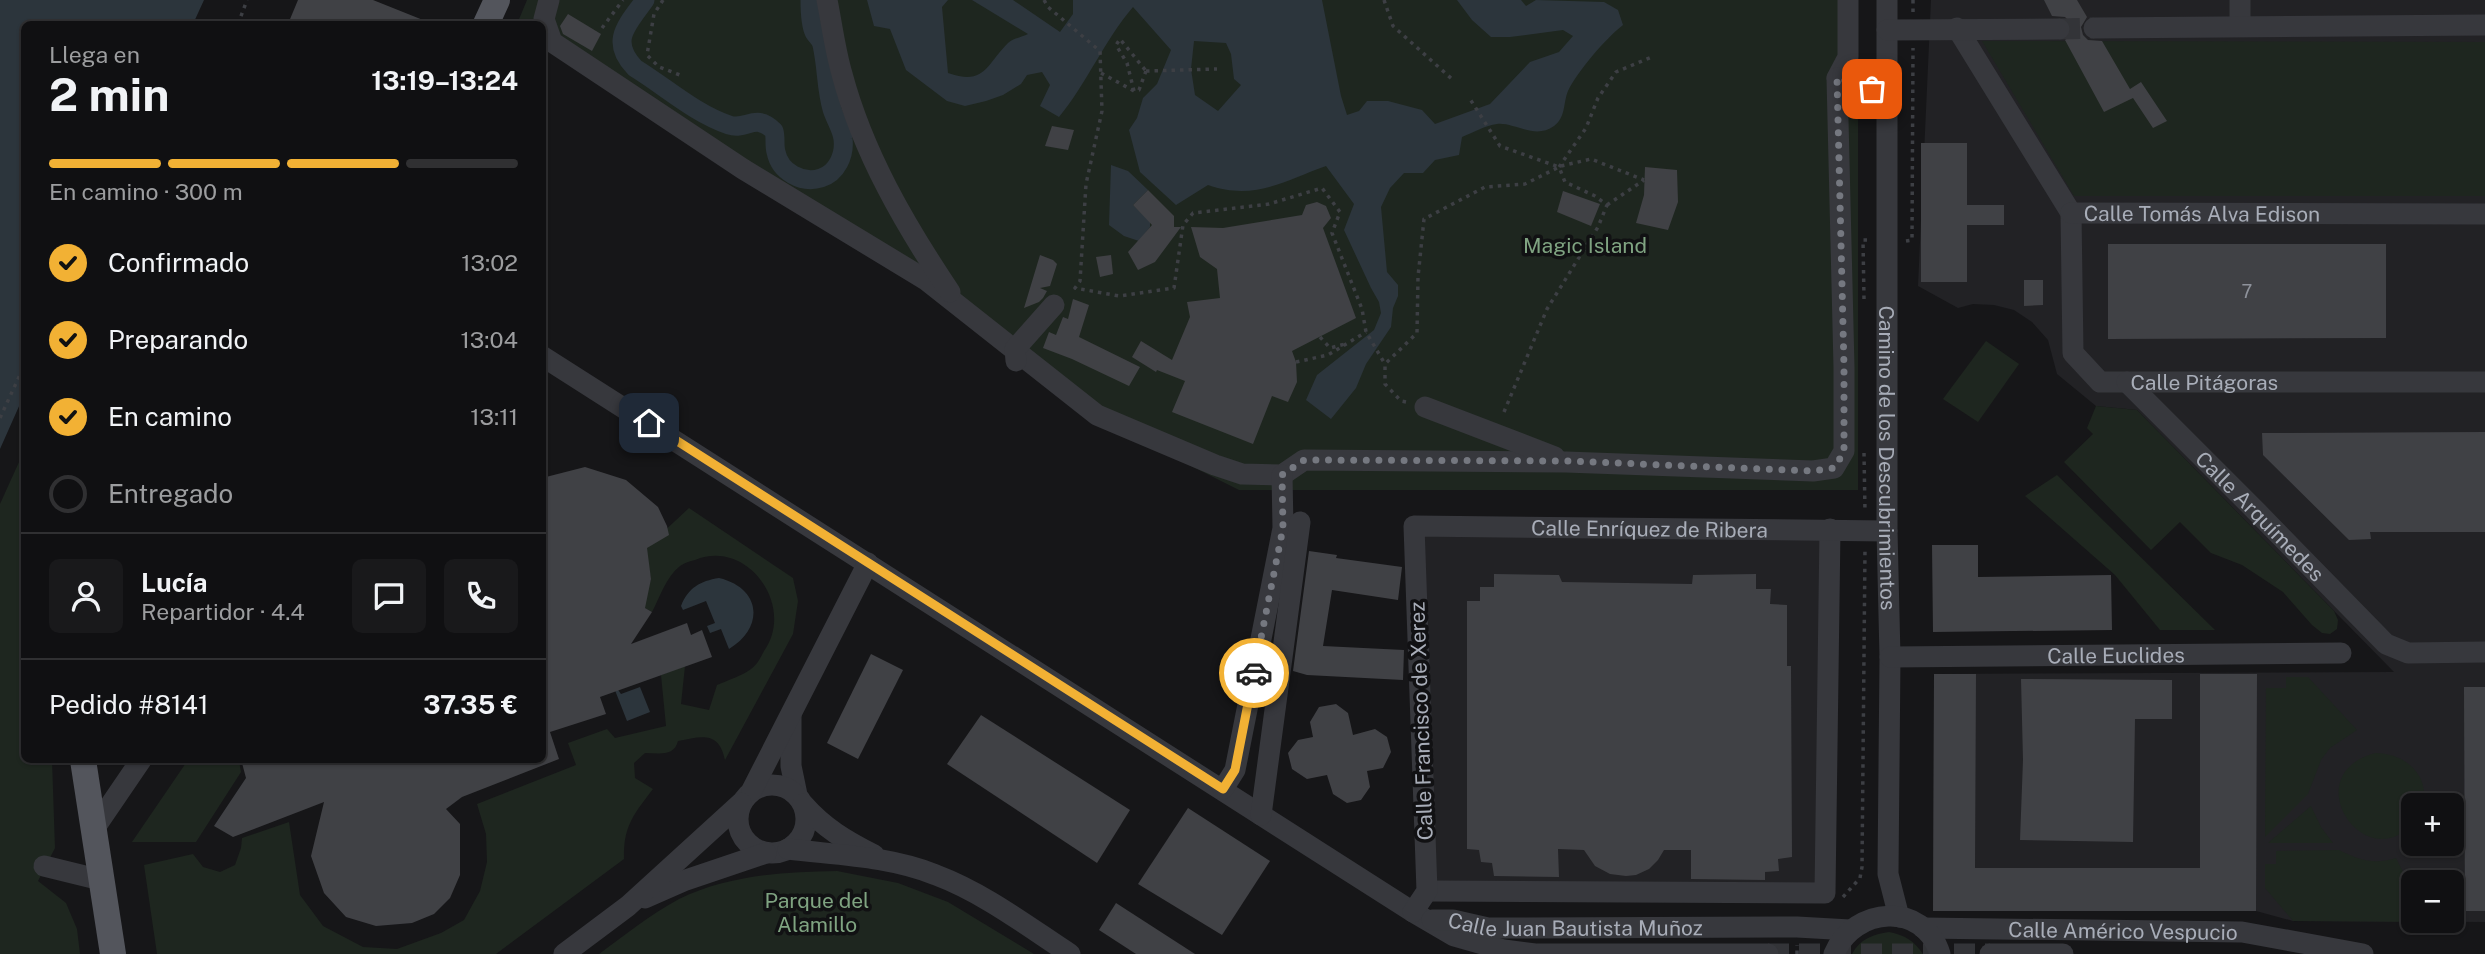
<!DOCTYPE html>
<html lang="es">
<meta charset="utf-8">
<style>
:root{--surface:#101012;--page:#19191b;--text:#f1f3f6;--muted:#9c9d9f;--line:#303032;--accent:#f2b134}
body{margin:0;font-family:"Public Sans",sans-serif;background:var(--page);color:var(--text);height:100vh;display:flex;flex-direction:column;font-size:26px;white-space:nowrap}
*{box-sizing:border-box;margin:0}
p{font-size:23px;color:var(--muted)}
.icon{flex:none;width:38px;height:38px;fill:none;stroke:currentColor;stroke-width:2;stroke-linecap:round;stroke-linejoin:round}
.map{position:relative;flex:1;overflow:hidden}
.panel{position:absolute;left:21px;top:21px;width:525px;height:742px;display:flex;flex-direction:column;background:var(--surface);border-radius:10px;box-shadow:0 2px 5px #0004,0 0 0 2px var(--line)}
.panel>*{flex:none}
.controls{position:absolute;left:2401px;top:793px;display:grid;gap:14px}
.controls a{display:grid;place-items:center;width:63px;height:63px;border-radius:10px;background:var(--surface);box-shadow:0 2px 5px #0004,0 0 0 2px var(--line);font-size:35px}
.pin{position:absolute;display:grid;place-items:center;width:60px;height:60px;color:#fff;margin:-30px;border-radius:14px;box-shadow:0 4px 10px #0006}
.courier{position:absolute;display:grid;place-items:center;width:70px;height:70px;margin:-35px;border:5px solid #f2b134;border-radius:50%;background:#fff;color:#222;box-shadow:0 2px 9px #0007}
.headline em{font-style:normal;font-weight:700}
.headline div{display:flex;flex-direction:column-reverse}
.headline{display:flex;align-items:center;justify-content:space-between;height:119px;padding:0 28px}
h1{font-size:46px;font-weight:700;line-height:52px}
.bar{display:grid;grid-template-columns:repeat(4,1fr);gap:10px 7px;align-content:center;height:84px;padding:0 28px}
.bar i{height:9px;border-radius:5px;background:var(--line)}
.bar .active{background:var(--accent)}
.bar p{grid-column:span 4}
.line{display:flex;align-items:center;gap:18px;padding:0 28px;border-top:2px solid var(--line)}
.line div{flex:1}
.round{display:grid;place-items:center;flex:none;width:74px;height:74px;border-radius:10px;background:var(--page)}
ol{padding:0 28px;list-style:none}
li{display:flex;align-items:center;gap:21px;height:77px}
li p{margin-inline-start:auto}
li .icon{padding:7px;border-radius:50%;background:var(--accent);color:#111;stroke-width:4}
li:last-child{color:var(--muted)}
li i{width:38px;height:38px;border:4px solid var(--line);border-radius:50%}
.map>svg:first-child{display:block}
.built{fill:#222225;fill-rule:evenodd}
.green{fill:#1e261f}
.water{fill:#2c353c;fill-rule:evenodd}
.lines{fill:none;stroke-linecap:round;stroke-linejoin:round}
.canal{stroke:#2c353c;stroke-width:19}
.building{fill:#404145}
.minor-tunnel{stroke:#333438;stroke-width:21;stroke-dasharray:21 10;stroke-linecap:butt}
.path{stroke:#3d3f44;stroke-width:3.5;stroke-dasharray:3.5 5;stroke-linecap:butt}
.minor{stroke:#37383d;stroke-width:21}
.major{stroke:#53555c;stroke-width:26}
.done{stroke:#757880;stroke-width:7;stroke-dasharray:0 12.6}
.route{stroke:#f2b134;stroke-width:9}
.labels{text-anchor:middle;dominant-baseline:central;stroke-width:7;stroke-linejoin:round;paint-order:stroke}
.number-label{font-size:18px;fill:#8e929b}
.street-label{font-size:21px;fill:#a8adb8;stroke:#111113}
.park-label{font-size:21px;fill:#7fa381;stroke:#111113}
</style>
<div class="map">
<svg width="2485" height="954" viewBox="0 0 2485 954">
<rect width="100%" height="100%" fill="#161618"/>
<g class="built">
<path d="M1931 0H2485V922L2293 921 2256 911H1933L1934 674 2394 672 2137 410 2096 406 2057 374 2048 340 2032 322 2014 310 1994 305 1973 304 1958 308 1918 286ZM2413 805H2452V844H2413ZM2413 882H2452V920H2413Z"/>
<polygon points="1414,526 1830,529 1825,893 1432,891"/>
</g>
<g class="green">
<polygon points="527,0 1858,0 1858,490 1239,490 1159,450 953,309 543,48 542,24 517,24"/>
<polygon points="1982,41 2485,42 2485,196 2074,196"/>
<polygon points="1986,341 2019,364 1978,422 1943,399"/>
<polygon points="2096,406 2137,410 2334,611 2338,620 2337,629 2330,634 2322,633 2312,625 2283,592 2242,565 2211,553 2180,522 2151,550 2064,462 2093,434 2087,428"/>
<polygon points="24,451 24,760 52,760 55,848 38,881 66,903 77,929 80,954 0,954 0,504"/>
<polygon points="2057,475 2215,630 2160,630 2115,575 2025,496"/>
<path d="M689 508 793 578 798 601 793 634 725 760C719 731 702 736 678 741 674 757 659 753 645 753L634 763 635 778 653 789C634 814 623 826 624 859L496 954H157L144 865 193 854 203 867 220 872 235 865 241 848 242 838 289 822 300 895 323 926 363 947 397 949 441 933 464 920 480 891 487 862 486 834 477 804 576 765 568 743 607 729 615 738 666 726 661 675 685 666 681 704 709 710 717 685C728 680 742 676 751 669 757 665 761 657 764 651 796 606 747 538 695 560 690 561 684 563 680 566 666 577 660 597 652 612L643 607 651 579 645 549Z"/>
<polygon points="2286,677 2308,677 2357,730 2330,748 2321,760 2308,794 2265,837 2266,688 2286,688"/>
<path d="M2375 753C2404 753 2430 774 2423 805H2413V823C2365 878 2295 775 2375 753Z"/>
<polygon points="188,760 243,760 239,761 241,772 196,842 132,842"/>
<polygon points="2311,806 2321,827 2333,843 2268,843"/>
<path d="M2339 850C2359 860 2374 865 2396 858L2413 892V920L2428 922 2293 921 2265 888V864H2276V851Z"/>
<path d="M837 871 898 883 948 902 1034 954H599C625 935 651 914 679 899 729 875 783 872 837 871Z"/>
<path d="M1889 932C1905 935 1914 941 1923 954H1852C1860 939 1873 934 1889 932Z"/>
</g>
<g class="water">
<polygon points="0,0 204,0 193,24 24,24 24,395 0,449"/>
<path d="M867 0H948L942 7 948 73C985 86 986 65 1008 43 1012 39 1022 37 1028 34L972 0H1013L1060 32 1073 14V0H1322L1341 96 1347 115 1359 111 1367 101H1388L1422 110 1435 124 1490 104 1530 62 1559 52 1573 36 1563 30 1510 37H1491L1472 20 1457 0H1521L1526 6 1536 0 1604 2 1618 10 1623 25C1606 38 1577 72 1568 91 1563 103 1566 117 1554 126 1535 140 1514 122 1497 124 1486 125 1472 133 1462 137L1459 155 1435 160 1423 173H1404L1390 188 1381 207 1387 272 1398 285V296L1393 308 1391 327 1366 364 1356 388 1331 419 1306 400 1317 375 1374 330 1381 313 1379 302 1371 288 1344 230 1354 204 1326 166C1284 181 1254 201 1208 185L1176 205 1140 172 1129 130 1137 118 1143 98 1157 84 1171 50 1133 7C1104 41 1087 83 1059 117L1040 106 1050 85 1042 72 1027 75 1021 84 1003 95 986 101 965 106 947 101 906 70 890 29 874 26ZM1194 41 1226 43 1231 54 1234 79 1241 85 1218 111 1195 95 1191 69Z"/>
<polygon points="1111,165 1128,171 1148,190 1133,205 1150,222 1150,227 1139,241 1124,236 1109,225"/>
<path d="M719 578C761 588 765 627 729 649L721 629 710 633 707 626 715 623 706 601 683 610 681 606C688 588 700 581 719 578Z"/>
<polygon points="611,680 621,694 640,687 650,712 627,721"/>
</g>
<g class="lines">
<path class="canal" d="M645 0C627 25 609 41 635 68 666 87 694 113 729 125 747 131 755 112 774 131 776 138 774 145 776 152 780 172 802 184 821 178 837 173 845 155 843 139 842 129 835 119 832 109 826 88 827 67 822 45 821 39 817 37 814 32 810 23 810 9 810 0"/>
</g>
<g class="building">
<polygon points="298,0 373,0 433,24 288,24"/>
<polygon points="2044,0 2077,0 2087,17 2081,27 2083,35 2088,40 2102,41 2130,89 2141,82 2167,121 2153,128 2133,98 2104,112 2065,40 2071,35 2071,23 2065,17 2052,16"/>
<polygon points="568,14 601,34 592,51 563,34 560,26"/>
<polygon points="1052,126 1074,130 1068,150 1045,146"/>
<polygon points="1921,143 1967,143 1967,205 2004,205 2004,225 1967,225 1967,282 1921,282"/>
<polygon points="1645,167 1677,170 1678,202 1668,230 1636,223 1644,195"/>
<polygon points="1148,190 1174,216 1174,227 1181,227 1155,262 1138,270 1128,252 1152,225 1133,205"/>
<polygon points="1563,191 1600,204 1591,226 1557,212"/>
<polygon points="1317,202 1326,206 1331,218 1323,228 1356,318 1292,351 1296,362 1297,382 1288,402 1272,396 1253,444 1172,412 1185,381 1157,370 1156,372 1132,357 1141,341 1172,360 1190,317 1187,302 1220,298 1217,269 1200,257 1191,227 1223,228 1302,215 1306,205"/>
<polygon points="2108,244 2386,244 2386,338 2108,339"/>
<polygon points="1040,255 1053,260 1057,264 1050,286 1040,288 1047,291 1043,298 1039,302 1024,308"/>
<polygon points="1111,255 1113,274 1100,277 1096,257"/>
<polygon points="2024,280 2043,280 2043,305 2024,306"/>
<polygon points="1073,299 1089,305 1079,337 1140,367 1129,386 1072,359 1043,348 1049,332 1056,335 1063,317 1068,319"/>
<polygon points="2485,432 2485,532 2370,532 2371,539 2349,540 2263,455 2262,433"/>
<polygon points="585,467 626,480 658,507 667,526 669,535 647,548 651,579 645,608 652,612 631,644 687,623 691,635 702,630 712,657 600,697 606,714 550,732 559,759 462,797 446,809 460,824 460,875 450,898 434,914 412,923 376,926 346,917 324,893 311,856 324,802 233,837 214,826 246,778 242,763 255,760 542,760 542,478"/>
<polygon points="1932,545 1978,545 1978,577 2111,575 2112,630 1933,632"/>
<polygon points="1309,551 1337,555 1336,558 1402,567 1398,600 1332,590 1323,646 1404,650 1403,680 1307,675 1293,671"/>
<polygon points="1494,574 1559,575 1562,582 1692,584 1693,575 1756,574 1756,589 1771,589 1770,604 1787,605 1787,666 1791,666 1792,857 1778,859 1779,871 1765,872 1765,880 1691,879 1691,850 1664,850 1658,860 1649,869 1636,875 1626,876 1610,874 1595,866 1584,850 1558,849 1559,877 1494,876 1492,863 1481,862 1479,850 1467,849 1467,601 1480,601 1480,587 1494,587"/>
<polygon points="871,654 903,670 858,759 827,743"/>
<polygon points="1934,674 1976,674 1975,868 2200,868 2200,674 2257,674 2256,911 1933,911"/>
<polygon points="2021,679 2172,680 2172,719 2135,719 2133,842 2020,840 2023,760"/>
<polygon points="2464,687 2485,687 2485,911 2465,911"/>
<polygon points="1336,704 1348,713 1353,735 1375,729 1387,737 1391,752 1383,768 1367,771 1370,787 1361,800 1347,803 1333,794 1327,775 1307,779 1292,769 1288,753 1298,740 1313,737 1310,722 1319,707"/>
<polygon points="981,715 1130,810 1097,863 947,764"/>
<polygon points="1188,808 1270,861 1222,935 1138,884"/>
<polygon points="1116,903 1195,954 1136,954 1099,930"/>
</g>
<g class="lines">
<g class="minor-tunnel">
<polyline points="2059,29 2094,28"/>
<polyline points="1768,954 1990,954"/>
</g>
<g class="path">
<polyline points="663,0 654,14 647,55 659,67 680,75"/>
<polyline points="1044,0 1048,7 1100,51 1102,111 1086,184 1080,281 1075,288 1119,296 1174,288 1183,225 1193,213 1269,204 1322,188 1340,212 1332,233 1362,309 1366,332 1385,364"/>
<polyline points="1384,0 1393,26 1453,80"/>
<polyline points="1913,12 1913,0"/>
<polyline points="238,24 247,0"/>
<polyline points="602,28 623,0"/>
<polyline points="1146,71 1217,69"/>
<polyline points="1101,73 1134,91 1139,90 1146,71"/>
<polyline points="1134,91 1127,63 1116,45 1120,39 1146,71"/>
<polyline points="1561,166 1591,159 1644,180"/>
<polyline points="1559,167 1586,128 1598,98 1616,72 1654,56"/>
<polyline points="1607,205 1644,180"/>
<polyline points="1906,241 1912,240 1913,48"/>
<polyline points="1864,299 1863,240 1867,240"/>
<polyline points="1320,337 1330,348 1345,344"/>
<polyline points="1296,362 1328,355 1366,332"/>
<polyline points="1406,402 1401,401 1385,384 1385,364 1417,333 1418,277 1424,219 1485,187 1525,184 1559,167 1500,146 1470,99"/>
<polyline points="1504,412 1547,309 1598,227 1607,205 1595,196 1565,182 1559,167"/>
<polyline points="0,418 24,366"/>
<polyline points="1864,453 1865,512"/>
<polyline points="1843,897 1860,878 1862,867 1865,548"/>
<polyline points="1797,954 1797,945"/>
</g>
<g class="minor">
<polyline points="549,0 544,19 552,42 743,169 926,280 1097,415 1215,465 1242,474 1282,475 1304,460 1566,462 1813,471 1834,468 1844,451 1844,367 1837,78 1848,57 1848,0"/>
<path d="M827 0C832 25 835 50 842 74 863 153 905 225 950 292"/>
<path id="s1" d="M1887 0V531L1890 657 1888 874 1899 917"/>
<polyline points="2240,0 2240,26"/>
<polyline points="1957,28 2071,213"/>
<polyline points="2094,28 2485,25"/>
<polyline points="1887,30 2059,29"/>
<polyline points="1837,78 1887,93"/>
<path id="s2" d="M2071 213 2073 353 2100 382H2485"/>
<path id="s3" d="M2071 213 2485 214"/>
<polyline points="542,356 1413,912 1454,936 1504,950 1535,954 1768,954"/>
<polyline points="1016,361 1015,349 1054,305"/>
<path id="s4" d="M2127 382 2258 513 2386 644 2408 653 2485 652"/>
<polyline points="1425,407 1555,457"/>
<path id="s5" d="M1890 657 2341 653"/>
<polyline points="791,716 791,766 797,795"/>
<circle cx="772" cy="819" r="34"/>
<polyline points="1223,789 1235,770 1283,528 1282,475"/>
<polyline points="752,790 868,563"/>
<path d="M803 804C824 828 846 841 874 855"/>
<polyline points="1261,815 1300,522"/>
<polyline points="94,829 141,760"/>
<path d="M788 849C836 855 889 856 936 875 984 893 1027 926 1070 954"/>
<polyline points="44,866 101,880"/>
<polyline points="1427,891 1825,893 1830,529"/>
<polyline points="645,898 686,880 766,853"/>
<path id="s6" d="M1413 912 1427 891 1414 526 1887 531"/>
<path id="s7" d="M1432 920H1453L1488 928 1797 927 1850 930"/>
<path id="s8" d="M1923 928 2242 932 2363 954"/>
<polyline points="564,954 628,906 741,803"/>
<path d="M1834 954C1854 906 1924 901 1940 954"/>
<polyline points="1990,954 2063,954"/>
</g>
<g class="major">
<polyline points="486,24 497,0"/>
<polyline points="83,760 113,954"/>
</g>
</g>
<g class="lines">
<polyline class="done" points="1254,673 1283,528 1282,475 1304,460 1566,461 1813,471 1834,468 1844,452 1844,367 1837,78 1872,89"/>
<polyline class="route" points="649,423 1223,789 1235,770 1254,673"/>
</g>
<g class="labels">
<g class="number-label">
<text x="2247" y="291">7</text>
</g>
<g class="street-label">
<text stroke="none"><textPath href="#s3" startOffset="131">Calle Tomás Alva Edison</textPath></text>
<text stroke="none"><textPath href="#s2" startOffset="284">Calle Pitágoras</textPath></text>
<text stroke="none"><textPath href="#s1" startOffset="458">Camino de los Descubrimientos</textPath></text>
<text stroke="none"><textPath href="#s4" startOffset="189">Calle Arquímedes</textPath></text>
<text stroke="none"><textPath href="#s6" startOffset="626">Calle Enríquez de Ribera</textPath></text>
<text stroke="none"><textPath href="#s5" startOffset="226">Calle Euclides</textPath></text>
<text transform="translate(1421 721) rotate(-92)">Calle Francisco de Xerez</text>
<text stroke="none"><textPath href="#s7" startOffset="144">Calle Juan Bautista Muñoz</textPath></text>
<text stroke="none"><textPath href="#s8" startOffset="200">Calle Américo Vespucio</textPath></text>
</g>
<g class="park-label">
<text x="1585" y="245">Magic Island</text>
<text x="817" y="900">Parque del<tspan x="817" dy="24">Alamillo</tspan></text>
</g>
</g>
</svg>
<div class="controls">
<a>+</a>
<a>−</a>
</div>
<div class="pin" style="left:1872px;top:89px;background:#ea580c"><svg class="icon" aria-label="bag" viewBox="0 0 24 24"><path d="M5 8h14l-1 12H6zM9 8a3 3 0 0 1 6 0"/></svg></div>
<div class="pin" style="left:649px;top:423px;background:#1f2937"><svg class="icon" aria-label="home" viewBox="0 0 24 24"><path d="M3 11l9-7 9 7M6 9v11h12V9"/></svg></div>
<div class="courier" style="left:1254px;top:673px"><svg class="icon" aria-label="car" viewBox="0 0 24 24"><path d="M5 17H2v-5l4-1 3-4h7l3 4 3 1v5h-3M9 17h6M6 11h13"/><circle cx="7" cy="17" r="2"/><circle cx="17" cy="17" r="2"/></svg></div>
<section class="panel">
<div class="headline"><div><h1>2 min</h1><p>Llega en</p></div><em>13:19–13:24</em></div>
<div class="bar"><i class="active"></i><i class="active"></i><i class="active"></i><i></i><p>En camino · 300 m</p></div>
<ol>
<li><svg class="icon" aria-label="check" viewBox="0 0 24 24"><path d="M5 12l5 5 9-10"/></svg>Confirmado<p>13:02</p></li>
<li><svg class="icon" aria-label="check" viewBox="0 0 24 24"><path d="M5 12l5 5 9-10"/></svg>Preparando<p>13:04</p></li>
<li><svg class="icon" aria-label="check" viewBox="0 0 24 24"><path d="M5 12l5 5 9-10"/></svg>En camino<p>13:11</p></li>
<li><i></i>Entregado</li>
</ol>
<div class="line" style="height:126px"><a class="round"><svg class="icon" aria-label="person" viewBox="0 0 24 24"><circle cx="12" cy="8" r="4"/><path d="M4 21q1-7 8-7t8 7"/></svg></a><div><b>Lucía</b><p>Repartidor · 4.4</p></div><a class="round"><svg class="icon" aria-label="chat" viewBox="0 0 24 24"><path d="M4 5h16v11H9l-5 4z"/></svg></a><a class="round"><svg class="icon" aria-label="phone" viewBox="0 0 24 24"><path d="M5 4h4l2 5-3 2q2 4 5 5l2-3 5 2v4C11 20 4 13 5 4z"/></svg></a></div>
<div class="line" style="height:91px"><div>Pedido #8141</div><b>37.35 €</b></div>
</section>
</div>
